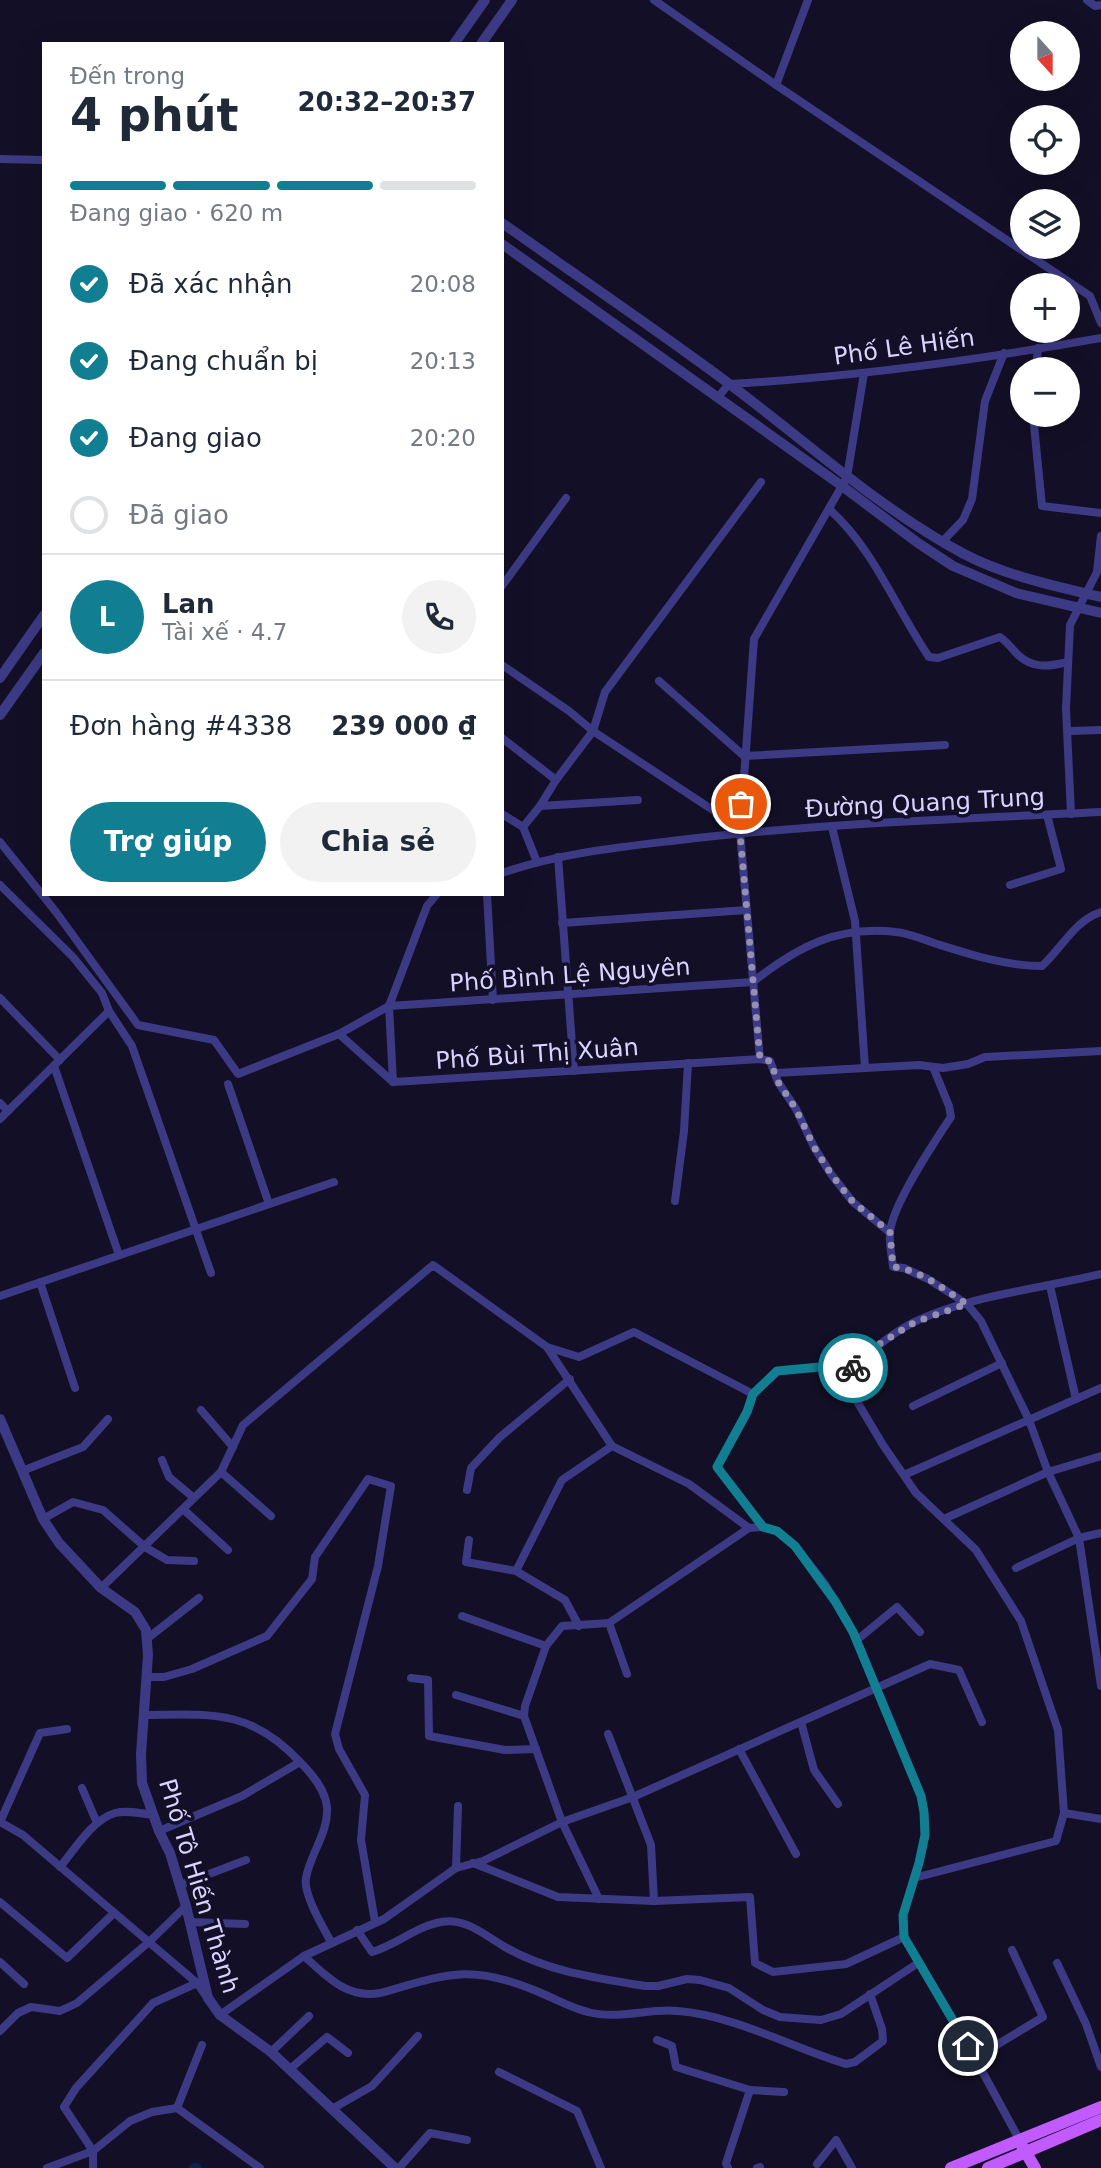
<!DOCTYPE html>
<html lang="vi">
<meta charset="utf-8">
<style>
:root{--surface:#fff;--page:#f2f2f3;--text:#1f2937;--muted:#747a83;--line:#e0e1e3;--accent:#117e91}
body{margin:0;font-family:"DejaVu Sans",sans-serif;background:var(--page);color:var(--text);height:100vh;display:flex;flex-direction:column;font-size:26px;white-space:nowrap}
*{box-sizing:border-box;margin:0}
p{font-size:23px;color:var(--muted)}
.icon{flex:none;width:38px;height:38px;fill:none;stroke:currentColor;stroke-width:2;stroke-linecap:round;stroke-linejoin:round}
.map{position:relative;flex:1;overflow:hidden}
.drawer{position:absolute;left:42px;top:42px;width:462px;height:854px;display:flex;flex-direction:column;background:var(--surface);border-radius:0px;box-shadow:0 7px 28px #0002}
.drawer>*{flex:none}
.needle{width:46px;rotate:159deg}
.controls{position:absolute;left:1010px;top:21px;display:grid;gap:14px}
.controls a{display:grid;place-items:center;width:70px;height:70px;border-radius:50%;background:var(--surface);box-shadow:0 7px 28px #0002;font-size:35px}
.pin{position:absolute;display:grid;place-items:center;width:60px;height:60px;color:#fff;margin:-30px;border:4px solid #fff;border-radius:50%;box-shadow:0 2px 7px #0007}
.courier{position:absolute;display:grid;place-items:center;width:70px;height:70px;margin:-35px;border:5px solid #117e91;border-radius:50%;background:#fff;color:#222;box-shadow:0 2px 9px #0007}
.summary em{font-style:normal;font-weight:800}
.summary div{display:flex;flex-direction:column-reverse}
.summary{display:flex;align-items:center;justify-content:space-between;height:119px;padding:0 28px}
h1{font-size:46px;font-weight:800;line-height:52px}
.bar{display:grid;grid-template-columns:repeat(4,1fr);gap:10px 7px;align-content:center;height:84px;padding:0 28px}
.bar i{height:9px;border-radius:5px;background:var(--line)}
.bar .selected{background:var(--accent)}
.bar p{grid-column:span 4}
.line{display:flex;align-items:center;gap:18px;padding:0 28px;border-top:2px solid var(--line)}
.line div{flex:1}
.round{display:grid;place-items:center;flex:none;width:74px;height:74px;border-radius:37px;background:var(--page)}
ol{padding:0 28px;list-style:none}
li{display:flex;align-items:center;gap:21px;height:77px}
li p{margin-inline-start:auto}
li .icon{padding:7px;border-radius:50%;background:var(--accent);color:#fff;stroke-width:4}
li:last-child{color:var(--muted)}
li i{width:38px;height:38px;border:4px solid var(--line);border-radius:50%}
.action{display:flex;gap:14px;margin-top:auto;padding:14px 28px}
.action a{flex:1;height:80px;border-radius:42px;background:var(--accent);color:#fff;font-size:28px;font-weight:800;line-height:80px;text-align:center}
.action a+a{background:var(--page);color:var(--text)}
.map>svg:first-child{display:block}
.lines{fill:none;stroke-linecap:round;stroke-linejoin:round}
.canal{stroke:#0c2248;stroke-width:10}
.minor{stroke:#3d3a85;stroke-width:8}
.tertiary{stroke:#3d3a85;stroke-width:10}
.primary{stroke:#c25bff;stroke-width:12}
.done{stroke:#948fb3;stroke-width:7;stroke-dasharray:0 12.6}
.route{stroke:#117e91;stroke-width:9}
.labels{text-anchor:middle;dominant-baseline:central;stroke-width:7;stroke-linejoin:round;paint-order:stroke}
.street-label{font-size:24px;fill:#d9d4ff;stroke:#130f26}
</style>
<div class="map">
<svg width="1101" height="2168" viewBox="0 0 1101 2168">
<rect width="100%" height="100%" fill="#130f26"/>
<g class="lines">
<polyline class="canal" points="194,2168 197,2168"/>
<g class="minor">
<polyline points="654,0 776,85 1090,296 1101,323"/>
<polyline points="1087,0 1095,6 1101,5"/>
<polyline points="776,85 808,0"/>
<polyline points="0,159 44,160"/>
<polyline points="1036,369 1038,348"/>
<path d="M718 397 729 384C853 377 978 360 1101 338"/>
<polyline points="1033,415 1042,506 1101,513"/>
<path d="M829 509C874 549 895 607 929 657L938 658 1000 637C1006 641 1011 647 1016 653 1032 669 1048 667 1068 662"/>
<polyline points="943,541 963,520 972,499 985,401 1004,353"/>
<polyline points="502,586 566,498"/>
<polyline points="502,665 569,711 593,731 740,828"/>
<polyline points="659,681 744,756 945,745"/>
<polyline points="1069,731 1101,730"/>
<polyline points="502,738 556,780 540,806 638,800"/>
<polyline points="556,780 593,731 605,692 761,482"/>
<polyline points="502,814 523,827 537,862"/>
<polyline points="1071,814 1066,708 1070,625 1097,572 1101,536"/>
<polyline points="523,827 540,806"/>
<polyline points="832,827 855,921 865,1068"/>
<path d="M0 842 56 912 138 1025 214 1040 238 1074 339 1034 389 1006 753 982C797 947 838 925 896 932 909 933 924 940 937 944 972 955 1006 966 1042 966 1062 948 1075 920 1101 912"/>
<polyline points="558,857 574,1071"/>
<path d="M502 873C560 853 620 847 680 840 820 823 961 819 1101 812"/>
<polyline points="0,885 73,957 102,993 109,1011 132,1046 211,1273"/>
<polyline points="1010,885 1061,869 1047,815"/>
<polyline points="437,894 427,906 389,1006 393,1082 760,1059 770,1061 778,1082 796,1109 814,1147 831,1174 853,1202 889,1232"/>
<polyline points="487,894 493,1000"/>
<polyline points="562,923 747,910"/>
<polyline points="0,998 60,1060"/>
<polyline points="339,1034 393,1082"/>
<polyline points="760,1059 740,833 754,639 847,477 864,373"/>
<polyline points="54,1066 119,1255"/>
<path d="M933 1067 949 1106 951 1117C935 1141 890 1208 890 1234 889 1245 892 1256 893 1267L904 1268 928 1279 967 1304 981 1321 1029 1420 1048 1472 1079 1538 1101 1686"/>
<polyline points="776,1073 919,1065 943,1068 968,1064 985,1057 1101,1051"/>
<polyline points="228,1084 269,1204"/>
<polyline points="0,1103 8,1111"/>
<polyline points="0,1119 109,1011"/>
<polyline points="675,1201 684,1131 688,1063"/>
<polyline points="40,1282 75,1388"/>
<polyline points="1050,1286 1076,1399"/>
<polyline points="0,1296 334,1182"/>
<polyline points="547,1347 612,1446 689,1484 749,1528 763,1527 777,1531 795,1546 825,1584 853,1632 921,1796 924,1812 925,1835 919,1863 903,1915 904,1937 975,2058 1019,2139"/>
<path d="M843 1378C865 1356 887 1336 914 1322 970 1295 1041 1289 1101 1274"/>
<polyline points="913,1406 1002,1363"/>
<polyline points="201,1410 233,1447"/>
<polyline points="162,1460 169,1477 194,1498"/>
<polyline points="22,1471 83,1447 108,1419"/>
<polyline points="221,1472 271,1516"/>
<polyline points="904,1475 1101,1388"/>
<polyline points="467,1490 471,1468 500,1437 570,1379"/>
<polyline points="183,1509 228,1550"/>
<polyline points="43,1519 73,1502 103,1510 145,1547 167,1560 194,1561"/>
<polyline points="944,1519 1048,1472 1101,1456"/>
<polyline points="763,1527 717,1467 747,1412 753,1394 777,1371 820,1367 843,1378 883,1445 916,1493 976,1550 1021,1621 1058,1730 1064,1813 1056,1841 914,1878"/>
<polyline points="469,1540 466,1562 516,1571 565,1600 579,1626"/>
<polyline points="1016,1568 1079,1538 1101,1533"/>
<polyline points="516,1571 562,1480 612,1446"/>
<polyline points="101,1588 221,1472 243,1425 433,1265 547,1347 579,1357 634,1332 753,1394"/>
<polyline points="462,1616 546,1646"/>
<polyline points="609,1623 627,1674"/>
<polyline points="148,1638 199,1598"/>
<polyline points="857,1640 897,1607 920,1632"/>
<polyline points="147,1677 164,1677 192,1669 267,1636 312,1579 315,1557 368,1479 391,1486 378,1566 335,1734 339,1749 365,1795 361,1840 375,1922"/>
<polyline points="411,1678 428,1680 429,1736 505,1750 536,1749"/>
<polyline points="456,1695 524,1716"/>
<path d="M144 1715C211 1714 251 1709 300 1762 312 1774 325 1789 327 1807 329 1832 310 1854 306 1878 303 1894 323 1927 331 1942"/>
<polyline points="801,1722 814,1770 838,1804"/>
<polyline points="67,1729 40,1733 0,1822 23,1835 197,1983 206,1996"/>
<polyline points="608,1734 651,1845 654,1901"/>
<polyline points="739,1749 796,1854"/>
<polyline points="82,1788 97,1823"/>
<polyline points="1064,1813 1101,1819"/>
<polyline points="159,1831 242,1796 300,1762"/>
<polyline points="473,1863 558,1897 654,1901 750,1897 755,1963 773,1972 846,1964 904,1937"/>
<path d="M60 1867C75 1849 92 1820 115 1813 126 1810 141 1813 153 1815"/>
<polyline points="456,1868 458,1806"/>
<polyline points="180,1885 246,1860"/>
<polyline points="599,1899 562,1822 524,1716 525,1706 546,1646 562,1626 609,1623 749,1528"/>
<polyline points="0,1902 67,1958 114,1913"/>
<polyline points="190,1922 245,1924"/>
<path d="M357 1930 372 1952C396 1945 417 1926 441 1922 465 1917 486 1936 505 1947 548 1972 597 1978 645 1986H658L687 1979 700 1980 729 1988 763 2010 780 2017 821 2020 841 2014 918 1963"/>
<path d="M304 1956C326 1976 347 1999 380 1993 445 1975 468 1963 534 1990 552 1997 570 2008 588 2012 618 2020 648 2008 678 2011 733 2015 793 2048 846 2064L855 2062 883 2041 882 2029 870 1994"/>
<polyline points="0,1962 24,1984"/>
<polyline points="1057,1963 1086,2024 1101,2067"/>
<polyline points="220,2015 304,1956 384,1919 456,1868 483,1861 562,1822 633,1797 930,1664 959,1670 982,1722"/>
<polyline points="0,2031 18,2013 31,2007 60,2011 77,2003 149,1942 186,1906"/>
<polyline points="657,2040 672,2046 676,2067 750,2090 726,2163 728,2168"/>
<polyline points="202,2045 177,2108 260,2168"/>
<polyline points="271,2052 309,2016"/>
<polyline points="975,2058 1043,2017 1012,1950"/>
<polyline points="290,2069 327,2037 348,2053"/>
<polyline points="499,2072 577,2111 601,2168"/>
<polyline points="750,2090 784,2092"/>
<polyline points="332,2109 372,2086 418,2036"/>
<polyline points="817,2164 836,2140 852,2168"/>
<polyline points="47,2168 93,2151 130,2121 152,2112 177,2108"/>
<polyline points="93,2168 93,2151 64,2107 76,2088 153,2003 197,1983"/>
<polyline points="399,2168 430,2133 467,2140"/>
<polyline points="757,2168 760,2167"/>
</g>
<g class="tertiary">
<polyline points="454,44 485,0"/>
<polyline points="481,44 512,0"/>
<path d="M502 223C577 276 654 328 728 383 806 441 878 508 964 554 1006 576 1055 586 1101 597"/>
<polyline points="502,244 842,486 918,543 953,566 1016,593 1101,613"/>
<polyline points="0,678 44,615"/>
<polyline points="0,715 44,653"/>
<polyline points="0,1419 43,1519 59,1543 101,1588 135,1612 146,1630 148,1655 141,1754 142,1783 159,1831 170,1853 186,1906 208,1998 220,2015 271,2052 395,2168"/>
</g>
<g class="primary">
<polyline points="1022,2146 1035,2168"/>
<polyline points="951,2168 1101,2107"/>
<polyline points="988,2168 1101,2120"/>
</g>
</g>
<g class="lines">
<path class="done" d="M741 804 740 833 760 1059 770 1061 778 1082 796 1109 814 1147 831 1174 853 1202 890 1232 893 1267C920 1269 944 1290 967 1304L915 1322 873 1348 853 1368"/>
<polyline class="route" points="853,1368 843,1378 820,1367 777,1371 753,1394 747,1412 717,1467 763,1527 777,1531 795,1546 835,1601 853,1632 921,1796 924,1812 925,1835 919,1863 903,1915 904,1937 968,2046"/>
</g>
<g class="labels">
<g class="street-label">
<text transform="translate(904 347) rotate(-8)">Phố Lê Hiến</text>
<text transform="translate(925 803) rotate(-3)">Đường Quang Trung</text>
<text transform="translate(570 975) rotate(-4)">Phố Bình Lệ Nguyên</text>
<text transform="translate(537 1054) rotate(-4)">Phố Bùi Thị Xuân</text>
<text transform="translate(199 1886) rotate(73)">Phố Tô Hiến Thành</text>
</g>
</g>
</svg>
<div class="controls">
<a><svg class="needle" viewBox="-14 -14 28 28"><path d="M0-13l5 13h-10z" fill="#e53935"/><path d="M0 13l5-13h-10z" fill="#747a83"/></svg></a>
<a><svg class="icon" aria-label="locate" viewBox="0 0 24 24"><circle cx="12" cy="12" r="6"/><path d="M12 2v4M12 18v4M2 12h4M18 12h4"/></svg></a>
<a><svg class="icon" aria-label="layers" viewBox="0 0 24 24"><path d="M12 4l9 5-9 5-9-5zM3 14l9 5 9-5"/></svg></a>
<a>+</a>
<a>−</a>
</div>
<div class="pin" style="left:741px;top:804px;background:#ea580c"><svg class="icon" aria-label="bag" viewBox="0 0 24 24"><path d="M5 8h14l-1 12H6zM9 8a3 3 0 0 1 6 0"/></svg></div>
<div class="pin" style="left:968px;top:2046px;background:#1f2937"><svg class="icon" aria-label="home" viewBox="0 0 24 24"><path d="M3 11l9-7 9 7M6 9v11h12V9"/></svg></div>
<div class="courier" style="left:853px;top:1368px"><svg class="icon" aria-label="bike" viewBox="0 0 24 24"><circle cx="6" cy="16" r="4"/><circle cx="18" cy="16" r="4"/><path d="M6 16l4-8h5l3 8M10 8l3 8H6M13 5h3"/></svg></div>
<section class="drawer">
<div class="summary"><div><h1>4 phút</h1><p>Đến trong</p></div><em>20:32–20:37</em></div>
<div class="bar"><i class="selected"></i><i class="selected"></i><i class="selected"></i><i></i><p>Đang giao · 620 m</p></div>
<ol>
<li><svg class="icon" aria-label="check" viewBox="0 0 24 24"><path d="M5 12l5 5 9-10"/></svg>Đã xác nhận<p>20:08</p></li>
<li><svg class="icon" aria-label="check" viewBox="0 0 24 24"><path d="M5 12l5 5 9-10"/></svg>Đang chuẩn bị<p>20:13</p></li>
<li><svg class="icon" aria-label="check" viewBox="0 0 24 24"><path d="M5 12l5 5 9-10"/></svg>Đang giao<p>20:20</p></li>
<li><i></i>Đã giao</li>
</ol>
<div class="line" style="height:126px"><b class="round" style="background:var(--accent);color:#fff">L</b><div><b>Lan</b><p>Tài xế · 4.7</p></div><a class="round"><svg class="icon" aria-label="phone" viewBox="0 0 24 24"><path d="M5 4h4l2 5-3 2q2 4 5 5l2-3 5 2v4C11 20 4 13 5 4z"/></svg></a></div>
<div class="line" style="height:91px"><div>Đơn hàng #4338</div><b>239 000 ₫</b></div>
<div class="action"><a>Trợ giúp</a><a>Chia sẻ</a></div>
</section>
</div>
